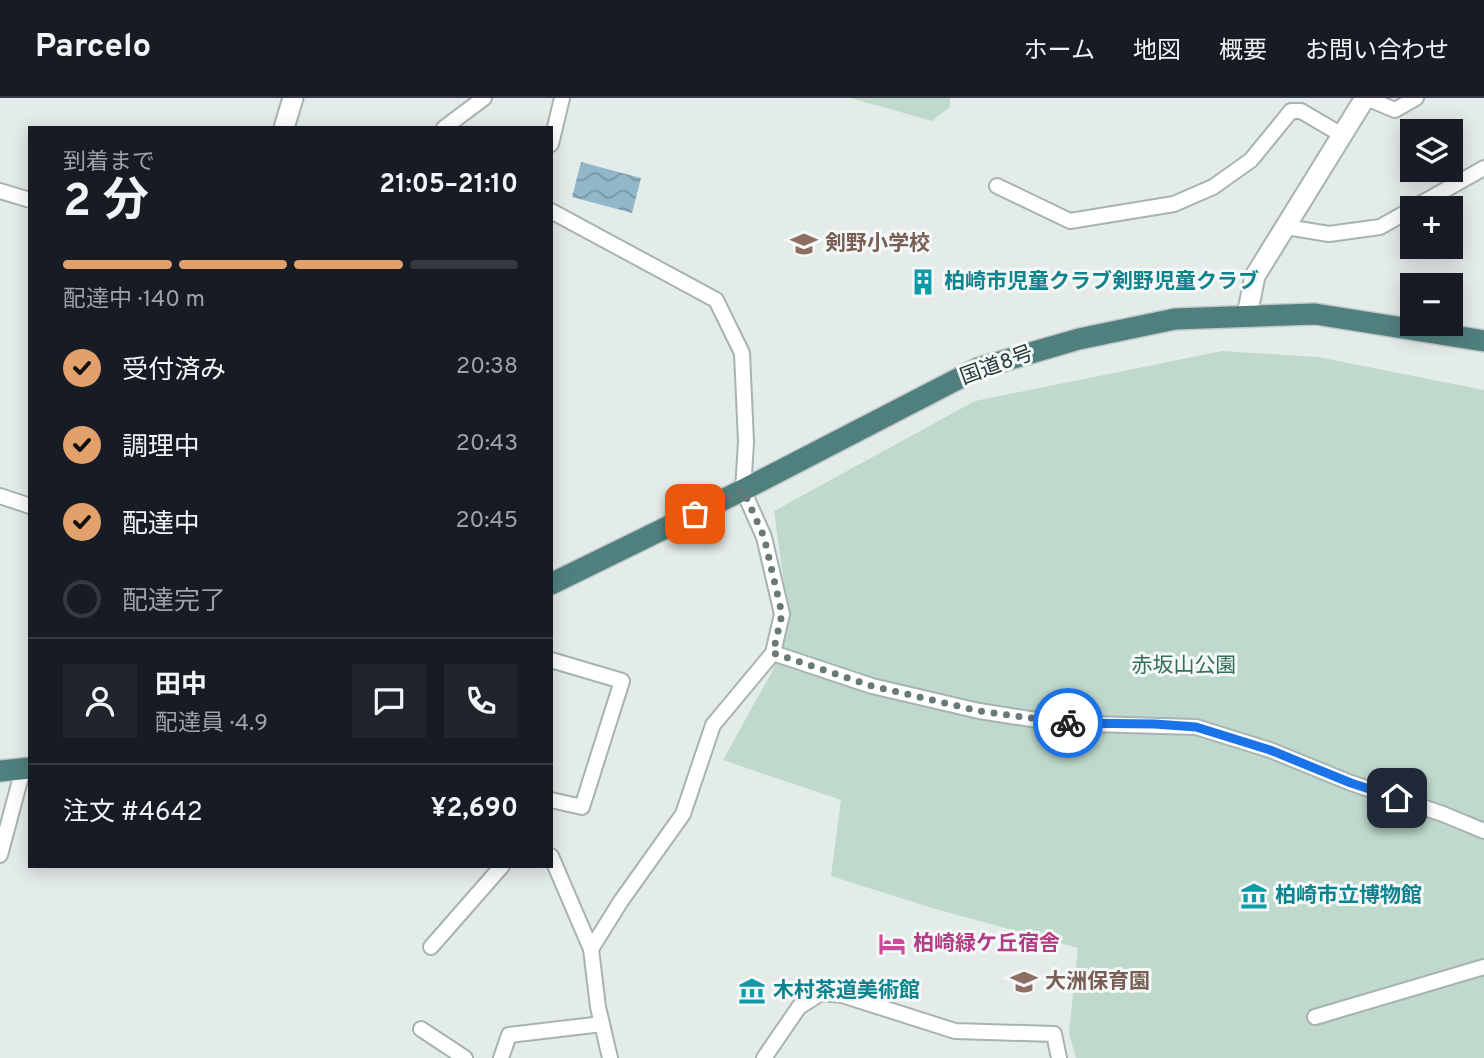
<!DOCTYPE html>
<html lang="ja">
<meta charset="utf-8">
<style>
:root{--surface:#171b24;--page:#20242c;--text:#f1f3f6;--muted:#9ea1a6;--line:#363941;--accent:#e2a06b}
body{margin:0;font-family:Overpass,"Noto Sans JP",sans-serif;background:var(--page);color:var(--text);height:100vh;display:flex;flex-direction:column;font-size:26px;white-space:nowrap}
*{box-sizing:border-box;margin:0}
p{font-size:23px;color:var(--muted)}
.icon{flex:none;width:38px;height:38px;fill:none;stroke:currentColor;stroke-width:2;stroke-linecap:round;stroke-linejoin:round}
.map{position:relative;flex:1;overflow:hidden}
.panel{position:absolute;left:28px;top:28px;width:525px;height:742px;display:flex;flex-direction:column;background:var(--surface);border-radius:0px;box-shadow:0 4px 18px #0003}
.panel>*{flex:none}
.buttons{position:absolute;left:1400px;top:21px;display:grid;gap:14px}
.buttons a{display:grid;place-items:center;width:63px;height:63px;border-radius:0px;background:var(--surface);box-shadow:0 4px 18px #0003;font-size:35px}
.pin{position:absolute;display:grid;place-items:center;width:60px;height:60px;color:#fff;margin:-30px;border-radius:14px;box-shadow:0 4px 10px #0006}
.courier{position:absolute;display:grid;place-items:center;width:70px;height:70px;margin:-35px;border:5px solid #1a73e8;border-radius:50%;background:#fff;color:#222;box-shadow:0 2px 9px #0007}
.summary em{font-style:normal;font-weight:700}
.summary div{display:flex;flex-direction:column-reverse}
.summary{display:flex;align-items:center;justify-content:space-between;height:119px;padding:0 35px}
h1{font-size:46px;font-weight:700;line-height:52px}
.bar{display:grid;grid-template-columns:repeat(4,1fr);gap:10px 7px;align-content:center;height:84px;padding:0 35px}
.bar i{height:9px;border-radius:5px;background:var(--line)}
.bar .on{background:var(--accent)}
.bar p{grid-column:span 4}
.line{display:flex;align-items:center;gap:18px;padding:0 35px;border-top:2px solid var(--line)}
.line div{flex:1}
.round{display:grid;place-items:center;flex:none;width:74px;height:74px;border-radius:0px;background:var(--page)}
ol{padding:0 35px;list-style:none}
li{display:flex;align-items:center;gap:21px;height:77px}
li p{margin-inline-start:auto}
li .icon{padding:7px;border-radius:50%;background:var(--accent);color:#111;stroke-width:4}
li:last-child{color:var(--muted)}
li i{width:38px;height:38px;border:4px solid var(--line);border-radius:50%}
header{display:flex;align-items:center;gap:42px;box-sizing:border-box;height:98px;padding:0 35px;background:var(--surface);border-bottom:2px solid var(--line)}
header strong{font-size:33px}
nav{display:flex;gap:38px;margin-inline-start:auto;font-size:24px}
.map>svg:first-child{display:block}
.green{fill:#bfdacc}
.water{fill:url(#water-waves)}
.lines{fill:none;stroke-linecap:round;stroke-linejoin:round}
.minor-casing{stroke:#a7b3b2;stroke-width:18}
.tertiary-casing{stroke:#a7b3b2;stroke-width:23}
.trunk-casing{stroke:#c2c8c8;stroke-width:24}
.minor{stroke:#fff;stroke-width:14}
.tertiary{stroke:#fff;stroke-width:19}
.trunk{stroke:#50807e;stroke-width:21}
.done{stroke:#687978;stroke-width:7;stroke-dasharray:0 12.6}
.route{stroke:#1a73e8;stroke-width:9}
.labels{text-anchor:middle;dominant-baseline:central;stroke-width:6;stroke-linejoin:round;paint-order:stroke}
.education-label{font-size:21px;font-weight:bold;fill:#785e54;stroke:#f4f8f7;text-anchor:start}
.culture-label{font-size:21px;font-weight:bold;fill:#0d838f;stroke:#f4f8f7;text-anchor:start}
.street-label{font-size:21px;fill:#253b3a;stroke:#f4f8f7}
.park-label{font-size:21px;fill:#346e56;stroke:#f4f8f7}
.hotel-label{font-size:21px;font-weight:bold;fill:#b23c85;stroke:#f4f8f7;text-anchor:start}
</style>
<header>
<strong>Parcelo</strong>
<nav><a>ホーム</a><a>地図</a><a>概要</a><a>お問い合わせ</a></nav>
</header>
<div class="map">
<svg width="1484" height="960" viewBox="0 0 1484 960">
<defs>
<pattern id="water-waves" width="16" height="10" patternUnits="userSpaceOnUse" patternTransform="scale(1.75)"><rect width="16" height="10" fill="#92b6ca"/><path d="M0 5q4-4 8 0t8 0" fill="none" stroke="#7795a5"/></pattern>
</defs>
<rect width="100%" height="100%" fill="#e4ecea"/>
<g class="green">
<polygon points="851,0 950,0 950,9 932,23"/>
<polygon points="1222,253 1318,259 1484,292 1484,960 1076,960 1069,935 1078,850 932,810 831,778 841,702 723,662 774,570 788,515 774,413 975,303"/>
</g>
<polygon class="water" points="581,64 641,80 632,115 572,99"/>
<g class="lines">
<g class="minor-casing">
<g id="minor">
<polyline points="1366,0 1395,12 1416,0"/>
<polyline points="444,30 484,0"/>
<polyline points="551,46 562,0"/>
<polyline points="997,88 1070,123 1174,106 1213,89 1251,62 1291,13 1301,13 1342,37"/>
<polyline points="0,93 30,102"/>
<polyline points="1413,110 1484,70"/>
<polyline points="551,113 716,202 742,255 746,344 743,392 764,439 782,516 773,555 713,627 683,716 621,803 591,851"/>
<polyline points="1286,129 1329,136 1380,129 1412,111"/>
<polyline points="0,398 30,408"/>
<polyline points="773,555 872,588 979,613 1056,625 1196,629 1270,652 1351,685 1443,716 1484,733"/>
<polyline points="551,562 622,583 582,709 551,702"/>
<polyline points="0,757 23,671"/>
<polyline points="551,758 591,851 598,909 610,960"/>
<polyline points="431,849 502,768"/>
<polyline points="1315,919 1484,869"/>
<polyline points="421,931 465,960"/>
<polyline points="501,960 509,937 602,926"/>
<polyline points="764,960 799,909 821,895 842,897 955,933 1054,936 1059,960"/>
</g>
</g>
<g class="tertiary-casing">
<g id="tertiary">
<polyline points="284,30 293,0"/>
<polyline points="1247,217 1255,178 1365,0"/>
</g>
</g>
<g class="trunk-casing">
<g id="trunk">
<polyline points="551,486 743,392 979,270 1079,241 1175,221 1315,216 1484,243"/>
<polyline points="0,673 30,670"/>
</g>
</g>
<use href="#minor" class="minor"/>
<use href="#tertiary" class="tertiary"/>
<use href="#trunk" class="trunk"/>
</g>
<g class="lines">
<polyline class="done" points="695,416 743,392 764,439 782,516 773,555 872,588 979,613 1068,625"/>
<polyline class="route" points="1068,625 1155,626 1196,629 1270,652 1351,685 1397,700"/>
</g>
<defs>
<g id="school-bare" transform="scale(2.1)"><path d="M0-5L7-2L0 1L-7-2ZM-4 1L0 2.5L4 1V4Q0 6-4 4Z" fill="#8d6e63" stroke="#f4f8f7" stroke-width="2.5" paint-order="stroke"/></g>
<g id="building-bare" transform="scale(2.1)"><path d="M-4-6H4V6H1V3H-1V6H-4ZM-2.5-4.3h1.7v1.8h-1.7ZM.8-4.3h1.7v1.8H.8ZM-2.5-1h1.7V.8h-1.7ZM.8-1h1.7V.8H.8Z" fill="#0f9aa8" stroke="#f4f8f7" stroke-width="2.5" paint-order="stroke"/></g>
<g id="museum-bare" transform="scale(2.1)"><path d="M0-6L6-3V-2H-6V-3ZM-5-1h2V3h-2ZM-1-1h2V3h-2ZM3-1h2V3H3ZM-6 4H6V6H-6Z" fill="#0f9aa8" stroke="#f4f8f7" stroke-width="2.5" paint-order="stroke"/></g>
<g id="hotel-bare" transform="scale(2.1)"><path d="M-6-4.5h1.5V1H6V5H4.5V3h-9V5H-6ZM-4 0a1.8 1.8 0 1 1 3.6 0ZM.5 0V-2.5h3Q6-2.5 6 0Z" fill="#d1479c" stroke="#f4f8f7" stroke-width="2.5" paint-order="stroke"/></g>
</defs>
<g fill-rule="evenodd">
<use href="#school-bare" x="804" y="146"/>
<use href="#building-bare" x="923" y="184"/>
<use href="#museum-bare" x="1254" y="798"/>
<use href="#hotel-bare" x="892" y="846"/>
<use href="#school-bare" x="1024" y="884"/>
<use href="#museum-bare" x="752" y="893"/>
</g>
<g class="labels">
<g class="education-label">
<text x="825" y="146">剣野小学校</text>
<text x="1045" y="884">大洲保育園</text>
</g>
<g class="culture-label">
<text x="944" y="184">柏崎市児童クラブ剣野児童クラブ</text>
<text x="1275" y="798">柏崎市立博物館</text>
<text x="773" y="893">木村茶道美術館</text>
</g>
<g class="street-label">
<text transform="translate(997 268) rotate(-20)">国道8号</text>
</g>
<g class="park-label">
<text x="1184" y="568">赤坂山公園</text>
</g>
<g class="hotel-label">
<text x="913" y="846">柏崎緑ケ丘宿舎</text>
</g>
</g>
</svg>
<div class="buttons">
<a><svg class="icon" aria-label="layers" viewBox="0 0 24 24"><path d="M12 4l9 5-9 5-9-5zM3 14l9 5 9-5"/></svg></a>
<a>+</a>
<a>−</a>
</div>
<div class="pin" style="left:695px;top:416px;background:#ea580c"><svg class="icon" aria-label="bag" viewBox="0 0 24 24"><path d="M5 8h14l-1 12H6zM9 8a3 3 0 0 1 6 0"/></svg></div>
<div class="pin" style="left:1397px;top:700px;background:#1f2937"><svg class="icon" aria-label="home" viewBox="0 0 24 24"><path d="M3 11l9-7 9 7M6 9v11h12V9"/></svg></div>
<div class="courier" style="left:1068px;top:625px"><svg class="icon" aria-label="bike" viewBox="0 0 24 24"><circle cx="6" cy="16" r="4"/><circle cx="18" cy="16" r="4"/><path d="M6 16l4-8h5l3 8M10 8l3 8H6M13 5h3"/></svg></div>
<section class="panel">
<div class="summary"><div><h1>2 分</h1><p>到着まで</p></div><em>21:05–21:10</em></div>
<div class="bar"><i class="on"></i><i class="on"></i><i class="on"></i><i></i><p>配達中 · 140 m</p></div>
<ol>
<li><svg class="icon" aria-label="check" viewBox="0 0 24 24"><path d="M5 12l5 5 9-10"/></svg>受付済み<p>20:38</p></li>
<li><svg class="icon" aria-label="check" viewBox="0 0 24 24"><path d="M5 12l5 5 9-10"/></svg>調理中<p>20:43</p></li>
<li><svg class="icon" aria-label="check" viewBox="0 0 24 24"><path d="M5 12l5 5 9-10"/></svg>配達中<p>20:45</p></li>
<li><i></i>配達完了</li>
</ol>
<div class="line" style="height:126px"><a class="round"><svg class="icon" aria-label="person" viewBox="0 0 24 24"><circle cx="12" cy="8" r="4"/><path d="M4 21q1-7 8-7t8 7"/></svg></a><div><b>田中</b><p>配達員 · 4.9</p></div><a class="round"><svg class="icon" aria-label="chat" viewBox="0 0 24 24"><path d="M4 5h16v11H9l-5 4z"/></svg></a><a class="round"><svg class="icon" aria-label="phone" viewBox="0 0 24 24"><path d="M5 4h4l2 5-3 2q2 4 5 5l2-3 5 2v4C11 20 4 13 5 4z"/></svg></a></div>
<div class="line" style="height:91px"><div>注文 #4642</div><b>¥2,690</b></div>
</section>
</div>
